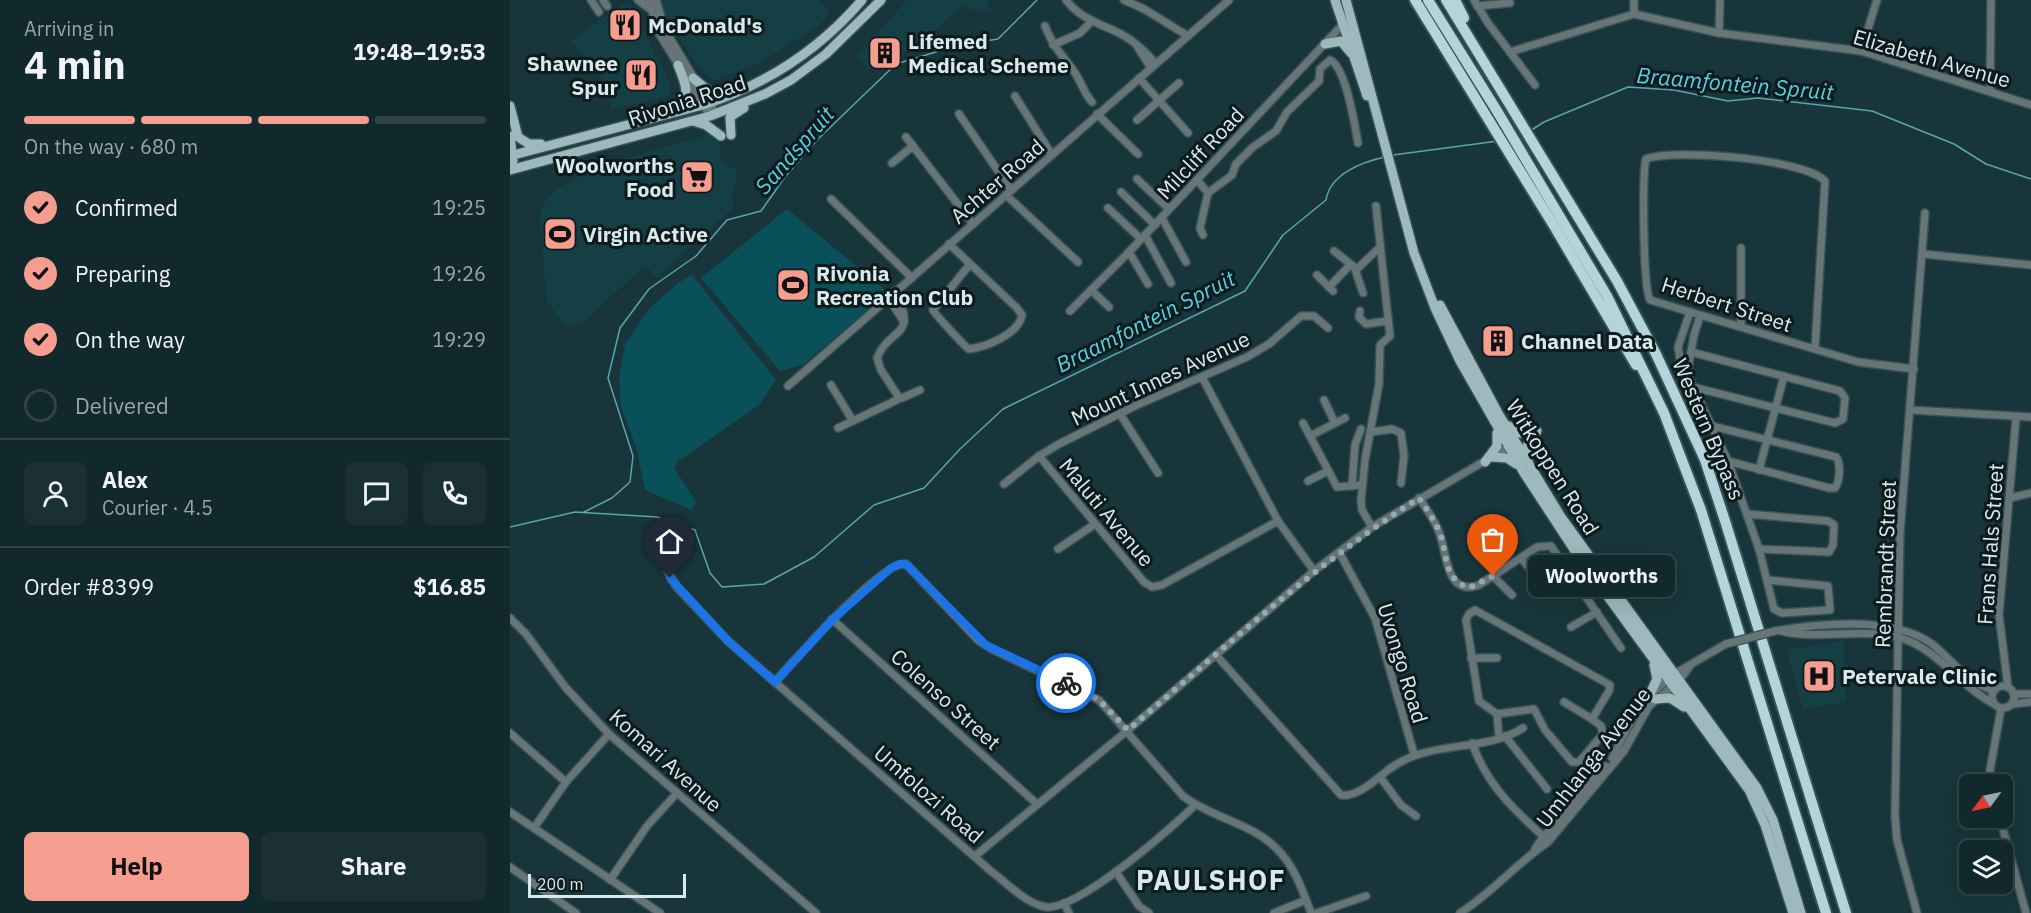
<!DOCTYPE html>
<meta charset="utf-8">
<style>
:root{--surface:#11282c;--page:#1a3034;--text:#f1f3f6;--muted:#9ca6a9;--line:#304448;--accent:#f59d8f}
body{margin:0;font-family:"IBM Plex Sans",sans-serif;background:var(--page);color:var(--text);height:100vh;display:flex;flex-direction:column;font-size:22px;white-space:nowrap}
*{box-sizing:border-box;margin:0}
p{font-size:20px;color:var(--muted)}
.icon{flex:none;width:33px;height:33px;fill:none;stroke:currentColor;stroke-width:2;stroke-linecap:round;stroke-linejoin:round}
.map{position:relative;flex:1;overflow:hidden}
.side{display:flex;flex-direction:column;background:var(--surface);width:510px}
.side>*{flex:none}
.needle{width:39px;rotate:237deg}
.buttons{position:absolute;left:1449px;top:774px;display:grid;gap:12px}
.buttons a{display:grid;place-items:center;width:54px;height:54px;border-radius:9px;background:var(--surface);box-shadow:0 6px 24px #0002,0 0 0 2px var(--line);font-size:30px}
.scale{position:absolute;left:18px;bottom:15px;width:158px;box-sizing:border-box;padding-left:6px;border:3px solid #d9eaed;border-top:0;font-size:16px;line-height:21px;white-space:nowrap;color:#d9eaed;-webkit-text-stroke:4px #0e1b1d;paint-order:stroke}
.pin{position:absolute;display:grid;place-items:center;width:51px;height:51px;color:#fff;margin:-62px -26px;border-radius:50% 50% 50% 0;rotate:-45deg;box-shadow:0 0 6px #0007}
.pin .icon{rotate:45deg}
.courier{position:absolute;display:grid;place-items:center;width:60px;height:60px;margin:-30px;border:4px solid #1a73e8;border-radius:50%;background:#fff;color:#222;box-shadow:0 2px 8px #0007}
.bubble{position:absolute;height:42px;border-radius:9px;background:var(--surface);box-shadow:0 6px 24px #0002,0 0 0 2px var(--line);font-size:20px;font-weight:700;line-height:42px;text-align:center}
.headline em{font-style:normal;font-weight:700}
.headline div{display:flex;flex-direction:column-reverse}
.headline{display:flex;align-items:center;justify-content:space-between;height:102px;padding:0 24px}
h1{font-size:39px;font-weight:700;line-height:45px}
.bar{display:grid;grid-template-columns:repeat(4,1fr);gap:9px 6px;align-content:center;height:72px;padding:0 24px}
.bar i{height:8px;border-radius:4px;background:var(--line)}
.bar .current{background:var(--accent)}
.bar p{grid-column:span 4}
.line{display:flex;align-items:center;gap:15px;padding:0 24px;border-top:2px solid var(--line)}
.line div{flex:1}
.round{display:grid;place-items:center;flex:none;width:63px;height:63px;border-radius:9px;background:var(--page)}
ol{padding:0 24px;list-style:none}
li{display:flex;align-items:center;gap:18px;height:66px}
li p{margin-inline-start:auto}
li .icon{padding:6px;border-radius:50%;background:var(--accent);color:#111;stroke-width:4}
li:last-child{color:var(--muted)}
li i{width:33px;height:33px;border:3px solid var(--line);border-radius:50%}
.action{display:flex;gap:12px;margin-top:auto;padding:12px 24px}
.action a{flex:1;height:69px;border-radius:9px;background:var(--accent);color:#111;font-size:24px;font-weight:700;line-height:69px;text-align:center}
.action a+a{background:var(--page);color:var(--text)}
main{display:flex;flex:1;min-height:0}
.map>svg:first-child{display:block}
.built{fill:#143f45}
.green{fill:#0a5059}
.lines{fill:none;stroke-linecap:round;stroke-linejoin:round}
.stream{stroke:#5ca4af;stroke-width:1.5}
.minor-casing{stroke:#365257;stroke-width:10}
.major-casing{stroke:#365257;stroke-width:12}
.highway-casing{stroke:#365257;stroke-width:14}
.minor{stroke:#677577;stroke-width:7}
.major{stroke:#9db9be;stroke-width:9}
.highway{stroke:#b2d4da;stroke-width:10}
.minor-bridge-casing{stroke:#365257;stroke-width:10;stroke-linecap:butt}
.minor-bridge{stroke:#677577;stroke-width:7}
.done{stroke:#95abae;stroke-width:6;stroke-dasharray:0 10.8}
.route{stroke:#1a73e8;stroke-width:8}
.labels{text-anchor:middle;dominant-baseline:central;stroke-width:6;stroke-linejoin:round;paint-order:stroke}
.poi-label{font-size:21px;font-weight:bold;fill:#d9eaed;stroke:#0e1b1d;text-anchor:start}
.street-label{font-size:21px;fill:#d9eaed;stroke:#0e1b1d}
.water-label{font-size:22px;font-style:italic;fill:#56d2e5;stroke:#0e1b1d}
.district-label{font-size:27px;font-weight:bold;letter-spacing:1.5px;fill:#d9eaed;stroke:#0e1b1d}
</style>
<main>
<section class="side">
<div class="headline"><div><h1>4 min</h1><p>Arriving in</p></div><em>19:48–19:53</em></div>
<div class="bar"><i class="current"></i><i class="current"></i><i class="current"></i><i></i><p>On the way · 680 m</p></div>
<ol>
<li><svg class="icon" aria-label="check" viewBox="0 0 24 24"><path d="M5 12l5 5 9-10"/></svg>Confirmed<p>19:25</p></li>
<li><svg class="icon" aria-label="check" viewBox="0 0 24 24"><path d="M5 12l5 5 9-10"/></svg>Preparing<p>19:26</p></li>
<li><svg class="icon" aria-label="check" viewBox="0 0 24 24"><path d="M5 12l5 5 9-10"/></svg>On the way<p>19:29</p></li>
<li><i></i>Delivered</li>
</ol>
<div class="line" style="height:108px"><a class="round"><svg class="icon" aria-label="person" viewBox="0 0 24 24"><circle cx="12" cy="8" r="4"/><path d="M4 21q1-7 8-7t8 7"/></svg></a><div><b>Alex</b><p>Courier · 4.5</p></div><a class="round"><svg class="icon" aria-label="chat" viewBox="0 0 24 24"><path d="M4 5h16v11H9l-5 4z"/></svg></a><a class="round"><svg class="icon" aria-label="phone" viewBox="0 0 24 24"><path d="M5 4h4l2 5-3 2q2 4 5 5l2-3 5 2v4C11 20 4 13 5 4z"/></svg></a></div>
<div class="line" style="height:78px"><div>Order #8399</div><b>$16.85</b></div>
<div class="action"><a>Help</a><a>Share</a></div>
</section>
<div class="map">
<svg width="1521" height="913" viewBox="0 0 1521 913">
<rect width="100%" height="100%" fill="#17353a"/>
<g class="built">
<polygon points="151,0 310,0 319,10 319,15 307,27 248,64 203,81 191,70 159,25 152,13"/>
<polygon points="397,0 480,0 477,4 484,9 481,12 475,9 474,14 452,6 424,31 373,67 367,65 357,70 346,55"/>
<polygon points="115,3 120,3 162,87 159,96 101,110 100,100 104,95 61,41"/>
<polygon points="200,134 206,136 212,147 209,153 217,166 226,169 227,180 222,199 224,207 147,278 135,265 72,324 56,326 36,300 30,210 35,202 45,190 89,166"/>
<polygon points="1334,640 1336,702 1293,709 1276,650"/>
</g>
<g class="green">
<polygon points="277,209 378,292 293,365 270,371 191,278"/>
<polygon points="182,275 266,380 249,405 167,462 164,468 186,501 182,510 135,490 126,447 111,407 109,379 115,344 139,309 168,283"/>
</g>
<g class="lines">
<g class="stream">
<polyline points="1020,131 1034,122 1118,87 1164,90 1218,101 1248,98 1362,111 1444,144 1476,164 1521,179"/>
<polyline points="883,155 988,141"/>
<polyline points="74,512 102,498 120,482 123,456 98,378 110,328 139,289 186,256 217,220 251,211 275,177 308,139 386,64 449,45 488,39 527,0"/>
<path d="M0 527 65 512 147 517 185 530 200 573 212 587 254 584 304 557 364 505 414 488 450 449 493 409 735 291 773 235 816 200C820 174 852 162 875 157"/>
</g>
<g class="minor-casing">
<g id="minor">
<polyline points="81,0 89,12"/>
<polyline points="93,0 97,6"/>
<polyline points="128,0 140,9"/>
<polyline points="139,0 148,32 200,116"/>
<polyline points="146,0 155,30 206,114"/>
<path d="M556 0C569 18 593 25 611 34 626 42 636 52 646 64"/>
<polyline points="614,0 634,9 678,36"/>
<polyline points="964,0 978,23 1025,85"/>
<polyline points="967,6 1000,3"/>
<polyline points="1124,14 1124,0"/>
<path d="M535 26C543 47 551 53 563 70 571 80 573 92 582 102"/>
<polyline points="1209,33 1210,0"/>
<polyline points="543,45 570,33 582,21"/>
<polyline points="627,46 641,68"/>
<polyline points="1351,51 1367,0"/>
<polyline points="1000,52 1124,14 1209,33 1351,51 1521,105"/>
<polyline points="629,78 678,133"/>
<polyline points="1480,91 1481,0"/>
<polyline points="505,96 542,155"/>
<polyline points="449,114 501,190"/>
<polyline points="587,114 628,154"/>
<polyline points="627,120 669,83"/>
<polyline points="396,137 463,224"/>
<polyline points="382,163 403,146"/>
<polyline points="627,179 659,209"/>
<polyline points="687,180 698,193 690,228 693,235"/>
<polyline points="611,192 645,225"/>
<path d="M698 193 722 175 726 164 743 147 766 131 777 112 809 81 810 69 820 60C836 67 845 126 848 143"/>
<polyline points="496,195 568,262"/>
<polyline points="321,199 402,278"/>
<polyline points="598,208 631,239"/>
<polyline points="652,218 676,262"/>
<polyline points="635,235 661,283"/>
<path d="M439 244 507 308 512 315C509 334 476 347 459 349 455 347 424 313 423 310L460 264"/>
<polyline points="824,251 847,269 870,247"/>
<polyline points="619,252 638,284"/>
<polyline points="1413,254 1521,265"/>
<polyline points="845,269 853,293"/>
<polyline points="807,275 819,287"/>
<polyline points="581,290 599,307"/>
<path d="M385 291C409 339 380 326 367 358L371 370 388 396"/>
<polyline points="823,291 819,287 840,265"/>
<polyline points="378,297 394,322"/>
<polyline points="560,311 619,252 836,21"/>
<polyline points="850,311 849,317 856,324 878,321"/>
<polyline points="1180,312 1168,347 1170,359 1218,461 1249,549 1264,609 1272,613 1320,610 1318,586 1257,580"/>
<polyline points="1231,327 1231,248"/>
<path d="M1305 349 1315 181C1295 159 1163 148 1136 159 1132 175 1133 287 1140 300L1348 362 1404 369"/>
<polyline points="1181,352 1330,391 1335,398 1333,419 1325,423 1183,387"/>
<polyline points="1177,374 1184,335 1190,316"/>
<polyline points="692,377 768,521 804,571"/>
<polyline points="321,385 343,421"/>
<polyline points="278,386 719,0"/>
<polyline points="392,398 410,390"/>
<polyline points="814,400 825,423"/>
<polyline points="1401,410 1521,417"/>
<polyline points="610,414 648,473"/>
<polyline points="793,423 827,487 852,485"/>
<path d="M1202 426 1326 457C1331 463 1330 481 1325 488H1319L1218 461"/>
<polyline points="328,428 387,400"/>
<polyline points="861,432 882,429 891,433 894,456 891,483"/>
<polyline points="800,436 835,418"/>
<polyline points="529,456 634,582 642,587 652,585 768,521"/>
<polyline points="1249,470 1274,376"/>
<polyline points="798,481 818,471"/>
<polyline points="494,484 529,456 549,444 627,405 737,357 759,344 791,316 804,316 818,328"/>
<polyline points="842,486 845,445 851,429"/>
<path d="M909 498C917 510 926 521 930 535 937 554 936 597 969 585L1027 547 1041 546 1111 648"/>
<polyline points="1500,498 1521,493"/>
<polyline points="1237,514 1318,521 1324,525 1323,545 1319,552 1249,549"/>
<polyline points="862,527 852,510 851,501 855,460 869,384 870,345 880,336 866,206"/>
<polyline points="548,549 585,524"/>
<polyline points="829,552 865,618 904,754"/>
<polyline points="1011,558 1025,575"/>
<path d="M157 570 166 586 218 641 482 872C497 883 516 904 536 907 567 911 662 828 685 805"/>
<polyline points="983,576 1002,595"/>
<polygon points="965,610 1100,685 1099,691 1082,719 1091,726 1093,734 1069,762 1062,762 1035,730 1024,709 987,714 969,701 956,620 959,614"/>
<polyline points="0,618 16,634 56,688 99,734 306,913"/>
<polyline points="322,619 527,804"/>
<polyline points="1061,627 1087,612"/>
<path d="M1265 631C1309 623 1384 616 1422 644 1442 660 1459 685 1484 690"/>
<path d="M1271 631C1312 641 1358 625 1399 641 1429 653 1453 688 1484 704"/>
<path d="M706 655 831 795C846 798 867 779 878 770 920 738 972 754 1013 728"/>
<polyline points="961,658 987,658"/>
<path d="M265 682C284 661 372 560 396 564L469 641 482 649 589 700 673 796C700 817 743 824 766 848 784 865 793 891 801 913"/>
<circle cx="1493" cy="697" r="11"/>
<polyline points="1498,687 1489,615 1506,418"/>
<polyline points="1505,694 1521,694"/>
<polyline points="1054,702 1082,719"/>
<polyline points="1503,704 1521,702"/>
<polyline points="987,714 989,737"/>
<polyline points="0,733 56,782"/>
<polyline points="995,736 1037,789"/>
<path d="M962 743C977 785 1004 810 1036 839"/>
<polyline points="1102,758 1125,714 1139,696 1164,674 1216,644"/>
<polyline points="870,777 891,805 906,816"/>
<polyline points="1481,784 1480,770 1491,709"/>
<polyline points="0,812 150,913"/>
<polyline points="1490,818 1516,913"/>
<polyline points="24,828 56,782 99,734"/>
<polyline points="1025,849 1033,837 1095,766"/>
<polyline points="465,856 618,730 804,571 862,527 1002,445"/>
<polyline points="0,867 66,913"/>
<polyline points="606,872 629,906 639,913"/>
<polyline points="100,880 137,826 167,793"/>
<polyline points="554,903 559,913"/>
<polyline points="764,913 796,900"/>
<polyline points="807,913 856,896"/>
<path d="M950 913C983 892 1007 863 1038 842L1114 751 1139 706 1169 681 1180 666"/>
<polyline points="1407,913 1387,840 1385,816 1390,533 1415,213"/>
</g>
</g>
<g class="major-casing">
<g id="major">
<polyline points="825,0 857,96"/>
<polyline points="836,0 904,253 925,308 950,361 1014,473 1069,557 1239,790 1255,825 1283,913"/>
<polyline points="815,44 831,41 841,53"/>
<polyline points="183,78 200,92 218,95"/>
<polyline points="0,106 8,137 19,144 31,144"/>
<path d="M156 110C184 99 177 88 168 65"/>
<polyline points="183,121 196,125 211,136"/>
<polyline points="221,135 220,117 234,108"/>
<polyline points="0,136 3,161"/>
<path d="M0 156 193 105C255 85 310 49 352 0"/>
<polyline points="0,170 200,116 255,94 281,80 316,54 371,0"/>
<polyline points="930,305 988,413 1051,517 1247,788 1263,820 1291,913"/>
<polyline points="999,426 1008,433 1023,433"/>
<polyline points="982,457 997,458 1006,464"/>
<polyline points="1018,460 1017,446 1027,431"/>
<polyline points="975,462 987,446 987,433"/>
<polyline points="1139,696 1147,679 1144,665"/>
<polyline points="1145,699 1160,698 1174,707"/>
</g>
</g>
<g class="highway-casing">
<g id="highway">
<polyline points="905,0 1044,226 1126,365"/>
<polyline points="918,0 987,111 1097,296 1154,413 1191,510 1316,913"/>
<polyline points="936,0 1107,281 1146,354 1195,460 1216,524 1336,913"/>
<polyline points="945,0 954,18"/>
</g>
</g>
<use href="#minor" class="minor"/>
<use href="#major" class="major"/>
<use href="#highway" class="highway"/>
<g class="minor-bridge-casing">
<polyline id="minor-bridge" points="1216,644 1265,631"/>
</g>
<use href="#minor-bridge" class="minor-bridge"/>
</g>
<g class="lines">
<path class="done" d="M556 683 589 700 618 730C713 649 804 565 909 498 917 510 926 522 931 536 938 558 933 578 959 588L983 576"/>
<polyline class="route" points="160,578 218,641 265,682 322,620 381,568 389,564 396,564 476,645 556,683"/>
</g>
<defs>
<g id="restaurant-square" transform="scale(1.725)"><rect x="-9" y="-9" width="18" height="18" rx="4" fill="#f59d8f" stroke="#0e1b1d"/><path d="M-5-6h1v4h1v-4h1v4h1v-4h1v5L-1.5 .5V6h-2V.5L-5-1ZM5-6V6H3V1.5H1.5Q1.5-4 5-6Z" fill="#111"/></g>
<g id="building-square" transform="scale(1.725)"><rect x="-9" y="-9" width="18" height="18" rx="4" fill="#f59d8f" stroke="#0e1b1d"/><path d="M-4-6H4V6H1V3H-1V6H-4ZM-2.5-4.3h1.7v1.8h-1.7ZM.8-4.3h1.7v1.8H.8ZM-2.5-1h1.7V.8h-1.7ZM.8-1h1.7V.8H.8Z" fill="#111"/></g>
<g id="supermarket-square" transform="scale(1.725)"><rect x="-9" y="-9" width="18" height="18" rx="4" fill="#f59d8f" stroke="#0e1b1d"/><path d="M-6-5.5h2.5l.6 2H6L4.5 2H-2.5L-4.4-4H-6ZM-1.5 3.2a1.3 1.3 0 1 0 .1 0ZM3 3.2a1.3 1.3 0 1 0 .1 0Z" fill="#111"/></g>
<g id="stadium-square" transform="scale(1.725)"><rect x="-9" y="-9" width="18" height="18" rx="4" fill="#f59d8f" stroke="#0e1b1d"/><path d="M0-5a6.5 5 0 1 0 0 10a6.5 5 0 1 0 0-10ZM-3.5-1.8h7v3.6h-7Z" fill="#111"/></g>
<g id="hospital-square" transform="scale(1.725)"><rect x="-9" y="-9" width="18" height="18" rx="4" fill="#f59d8f" stroke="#0e1b1d"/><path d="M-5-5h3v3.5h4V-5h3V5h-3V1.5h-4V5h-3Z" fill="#111"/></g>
</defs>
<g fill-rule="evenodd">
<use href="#restaurant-square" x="115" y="25"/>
<use href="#building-square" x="375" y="53"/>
<use href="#restaurant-square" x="131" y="75"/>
<use href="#supermarket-square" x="187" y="177"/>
<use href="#stadium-square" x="50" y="234"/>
<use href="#stadium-square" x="283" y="285"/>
<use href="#building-square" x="988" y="341"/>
<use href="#hospital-square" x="1309" y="676"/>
</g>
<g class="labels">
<g class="poi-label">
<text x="138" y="25">McDonald's</text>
<text x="398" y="41">Lifemed<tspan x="398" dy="24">Medical Scheme</tspan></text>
<text x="108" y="63" text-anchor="end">Shawnee<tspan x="108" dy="24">Spur</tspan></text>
<text x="164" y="165" text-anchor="end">Woolworths<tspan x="164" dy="24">Food</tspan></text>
<text x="73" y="234">Virgin Active</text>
<text x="306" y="273">Rivonia<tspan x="306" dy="24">Recreation Club</tspan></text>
<text x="1011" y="341">Channel Data</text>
<text x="1332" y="676">Petervale Clinic</text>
</g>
<g class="street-label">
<text transform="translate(1422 58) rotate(16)">Elizabeth Avenue</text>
<text transform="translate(177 100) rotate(-18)">Rivonia Road</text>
<text transform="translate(690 153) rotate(-47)">Milcliff Road</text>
<text transform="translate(487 181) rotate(-41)">Achter Road</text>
<text transform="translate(1217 304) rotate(18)">Herbert Street</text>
<text transform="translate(650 378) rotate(-25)">Mount Innes Avenue</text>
<text transform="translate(1199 429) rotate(67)">Western Bypass</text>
<text transform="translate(1043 467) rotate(58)">Witkoppen Road</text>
<text transform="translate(597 512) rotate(50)">Maluti Avenue</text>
<text transform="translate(1480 544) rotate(-86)">Frans Hals Street</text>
<text transform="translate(1375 564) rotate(-88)">Rembrandt Street</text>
<text transform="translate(893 663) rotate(73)">Uvongo Road</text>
<text transform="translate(436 699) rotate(42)">Colenso Street</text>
<text transform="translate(1083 757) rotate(-52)">Umhlanga Avenue</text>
<text transform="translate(156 760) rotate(42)">Komari Avenue</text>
<text transform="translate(419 794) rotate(41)">Umfolozi Road</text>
</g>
<g class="water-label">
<text transform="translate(1225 83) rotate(5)">Braamfontein Spruit</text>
<text transform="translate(284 150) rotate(-49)">Sandspruit</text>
<text transform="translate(635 321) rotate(-27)">Braamfontein Spruit</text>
</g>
<g class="district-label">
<text x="701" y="879">PAULSHOF</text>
</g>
</g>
</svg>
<div class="buttons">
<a><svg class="needle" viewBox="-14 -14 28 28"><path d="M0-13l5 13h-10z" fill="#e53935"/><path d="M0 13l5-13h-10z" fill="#9ca6a9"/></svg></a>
<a><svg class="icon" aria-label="layers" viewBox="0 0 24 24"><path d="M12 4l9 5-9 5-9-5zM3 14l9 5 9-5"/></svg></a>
</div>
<div class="scale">200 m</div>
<div class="pin" style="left:983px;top:576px;background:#ea580c"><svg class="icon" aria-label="bag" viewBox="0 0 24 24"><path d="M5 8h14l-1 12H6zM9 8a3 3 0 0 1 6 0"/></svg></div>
<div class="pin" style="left:160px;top:578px;background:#1f2937"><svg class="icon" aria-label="home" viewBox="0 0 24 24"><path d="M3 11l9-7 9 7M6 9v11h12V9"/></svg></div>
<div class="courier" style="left:556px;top:683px"><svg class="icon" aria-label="bike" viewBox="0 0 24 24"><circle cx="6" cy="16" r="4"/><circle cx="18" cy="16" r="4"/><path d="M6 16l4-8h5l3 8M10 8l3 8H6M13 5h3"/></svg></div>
<div class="bubble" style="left:1018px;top:555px;width:147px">Woolworths</div>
</div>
</main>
